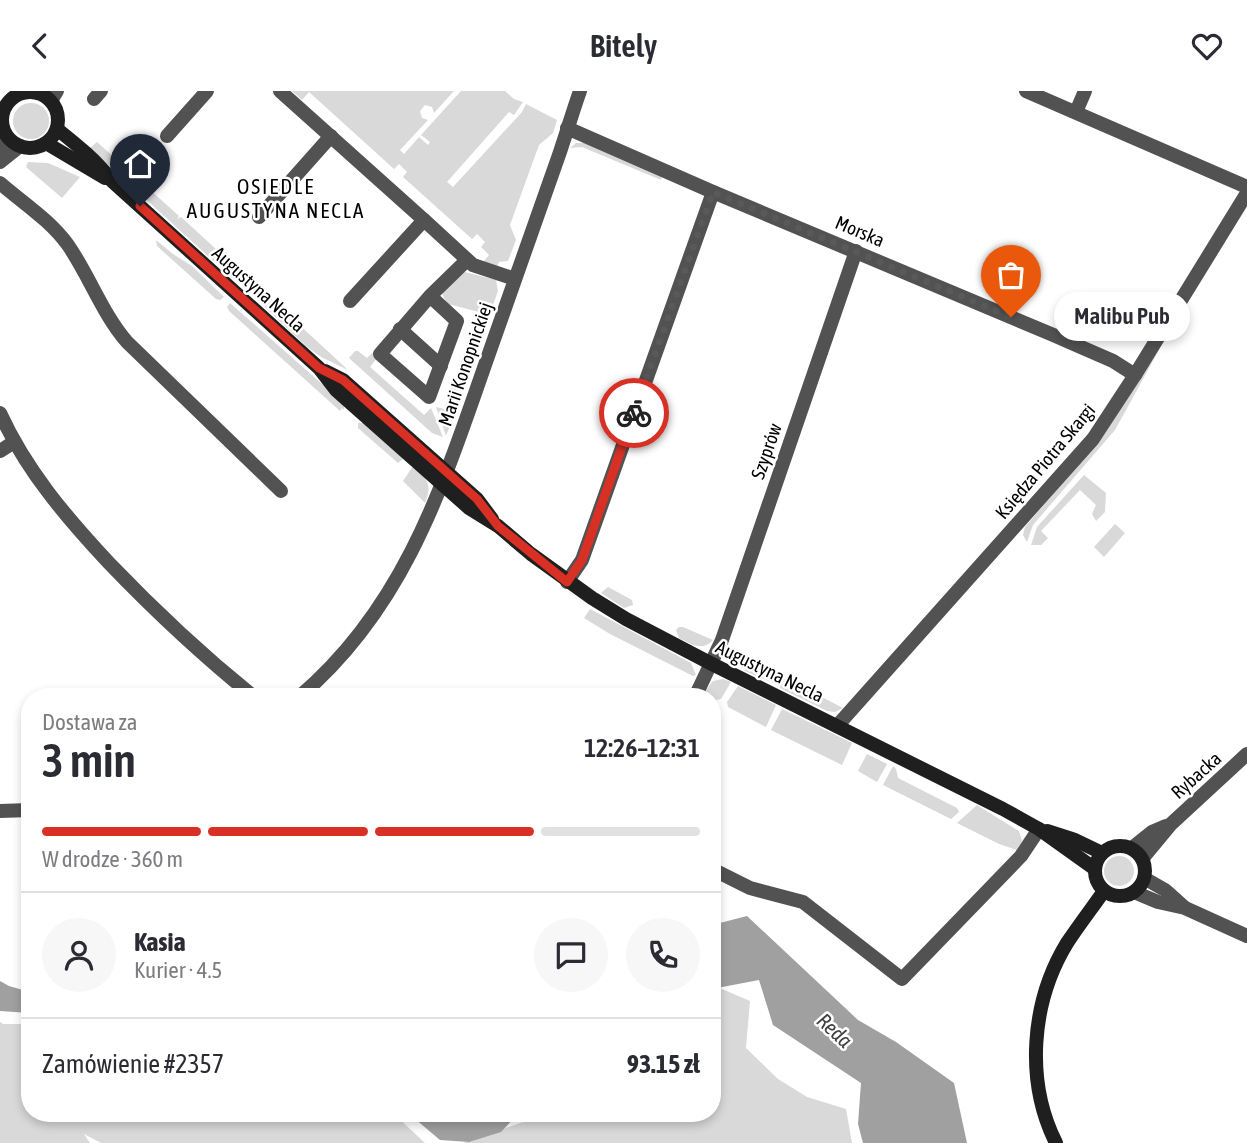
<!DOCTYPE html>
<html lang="pl">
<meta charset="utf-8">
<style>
:root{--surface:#fff;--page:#f7f7f7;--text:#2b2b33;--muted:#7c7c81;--line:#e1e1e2;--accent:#d93025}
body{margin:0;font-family:"Asap Condensed",sans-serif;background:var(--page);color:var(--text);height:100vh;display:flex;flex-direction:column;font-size:26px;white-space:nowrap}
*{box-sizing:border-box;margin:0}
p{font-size:23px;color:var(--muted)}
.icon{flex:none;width:38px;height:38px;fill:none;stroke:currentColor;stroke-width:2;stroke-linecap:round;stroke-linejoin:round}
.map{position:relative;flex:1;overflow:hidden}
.sheet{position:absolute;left:21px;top:597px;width:700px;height:434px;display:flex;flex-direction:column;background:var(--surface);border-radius:28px;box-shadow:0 4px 10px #0003}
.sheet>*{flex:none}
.pin{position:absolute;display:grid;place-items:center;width:60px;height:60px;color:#fff;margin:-72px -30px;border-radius:50% 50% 50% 0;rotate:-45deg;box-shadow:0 0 7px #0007}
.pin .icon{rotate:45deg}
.courier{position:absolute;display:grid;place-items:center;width:70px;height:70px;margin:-35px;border:5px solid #d93025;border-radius:50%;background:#fff;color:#222;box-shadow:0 2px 9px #0007}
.bubble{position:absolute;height:49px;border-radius:24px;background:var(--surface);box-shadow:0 4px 10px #0003;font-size:23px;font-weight:600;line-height:49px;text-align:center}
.summary em{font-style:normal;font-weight:600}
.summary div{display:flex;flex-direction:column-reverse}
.summary{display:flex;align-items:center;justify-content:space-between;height:119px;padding:0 21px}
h1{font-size:46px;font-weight:600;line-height:52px}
.bar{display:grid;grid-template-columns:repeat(4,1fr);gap:10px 7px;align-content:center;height:84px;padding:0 21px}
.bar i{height:9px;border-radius:5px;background:var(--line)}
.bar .active{background:var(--accent)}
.bar p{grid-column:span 4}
.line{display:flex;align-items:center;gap:18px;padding:0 21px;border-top:2px solid var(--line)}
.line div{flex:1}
.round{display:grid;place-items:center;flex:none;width:74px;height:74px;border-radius:37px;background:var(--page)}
header{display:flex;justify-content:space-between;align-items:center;height:91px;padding:0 21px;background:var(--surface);font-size:32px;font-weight:600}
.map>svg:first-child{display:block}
.green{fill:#d9d9d9}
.water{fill:#a0a0a0}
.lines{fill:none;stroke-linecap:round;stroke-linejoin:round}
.minor{stroke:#525252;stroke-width:14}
.tertiary{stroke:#525252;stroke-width:14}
.secondary{stroke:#1f1f1f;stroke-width:14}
.done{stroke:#595959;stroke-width:7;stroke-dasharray:0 12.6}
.route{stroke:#d93025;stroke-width:9}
.labels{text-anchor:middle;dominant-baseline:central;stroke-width:5;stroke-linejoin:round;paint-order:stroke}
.street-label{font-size:19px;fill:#000;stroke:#fff}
.neighbourhood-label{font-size:21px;letter-spacing:2px;fill:#000;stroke:#fff}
.water-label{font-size:21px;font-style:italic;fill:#414141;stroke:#fff}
</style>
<header><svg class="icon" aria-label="back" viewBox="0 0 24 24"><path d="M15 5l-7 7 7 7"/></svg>Bitely<svg class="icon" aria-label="heart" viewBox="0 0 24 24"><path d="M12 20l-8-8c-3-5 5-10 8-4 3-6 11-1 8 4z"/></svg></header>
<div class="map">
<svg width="1247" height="1052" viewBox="0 0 1247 1052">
<rect width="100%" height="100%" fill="#fff"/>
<g class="green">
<polygon points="292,0 454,0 434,22 432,16 425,14 420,20 422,27 428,29 400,59 404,63 419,46 428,54 430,51 421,44 461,0 505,0 514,8 523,11 514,24 509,21 447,91 453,96 522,21 526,13 557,29 553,42 539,54 510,134 516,149 508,170 499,171 497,176 483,171 489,164 481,156 485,151 477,143 472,148 403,86 407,81 399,73 394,78 309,1 302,9"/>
<circle cx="31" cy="30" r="18"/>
<polygon points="97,51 179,125 177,128 181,126 241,181 242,184 238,190 209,166 90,57"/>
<polygon points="576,52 585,52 662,85 661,89 582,56 570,57"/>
<polygon points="28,71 48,72 80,86 62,107 26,76"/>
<polygon points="156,149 173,163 192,175 224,206 220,209 216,208 157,155"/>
<polygon points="465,181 496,189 498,200 493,214 488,213 452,316 456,319 446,345 436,316 444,318 479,221 448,213 443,205 443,201 462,182"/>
<polygon points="248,191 253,191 348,279 321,266 307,256 244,196"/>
<polygon points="230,212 338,307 344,314 344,319 342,317 340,320 229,220 227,216"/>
<polygon points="1159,259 1115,339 1033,434 1027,451 1023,444 1025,436 1103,345"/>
<polygon points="355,260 358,260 367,267 372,262 377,267 370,276 424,324 431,317 443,346 432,342 349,267"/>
<polygon points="358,332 364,332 404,367 398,372 358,337"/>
<path d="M413 375C427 388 433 393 425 412L403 390Z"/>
<polygon points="1084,384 1106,402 1105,421 1096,430 1092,423 1096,414 1080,399 1041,440 1048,447 1041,454 1031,454 1037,436"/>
<polygon points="1115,433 1125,442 1104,466 1094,456"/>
<polygon points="608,496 632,509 633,514 624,517 601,502"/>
<polygon points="590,518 691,572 696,584 693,585 610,543 584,527"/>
<path d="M679 536H683L713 549C702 561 691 553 679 547L676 539Z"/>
<polygon points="754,572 777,583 773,592 745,580 750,573"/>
<polygon points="783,586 843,617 835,621 827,620 780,597"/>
<polygon points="723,588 731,591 721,608 716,609 703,603 713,590"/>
<polygon points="738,595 776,614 766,636 728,616 727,611"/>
<polygon points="782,618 852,652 842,674 771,639"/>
<polygon points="867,663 887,673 877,691 858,680"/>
<polygon points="893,675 896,678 898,687 957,717 959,721 951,728 883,694"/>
<polygon points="977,714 1019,740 1022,750 1017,759 999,753 957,732"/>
<circle cx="1119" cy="780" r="15"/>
<polygon points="722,898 750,910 746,957 778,988 807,1006 846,1018 852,1052 463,1052 529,1029 530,1022 712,1022 712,900"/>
<polygon points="0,931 3,933 30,933 30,1022 393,1022 425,1052 101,1052 84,1043 90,1052 0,1052"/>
</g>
<g class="water">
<polygon points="747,825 858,929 896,951 954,992 967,1052 863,1052 858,1033 861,992 773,934 759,889 712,898 712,834"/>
<polygon points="0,890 9,895 30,901 30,922 0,920"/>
<polygon points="408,1022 519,1022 501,1041 469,1051 440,1049"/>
</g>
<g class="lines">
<g class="minor">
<polyline points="280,0 424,129 350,210"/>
<polyline points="1026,0 1247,96"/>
<polyline points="38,2 39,0"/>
<polyline points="94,8 101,0"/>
<polyline points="51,10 57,0"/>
<polyline points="1076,21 1085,0"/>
<polyline points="567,37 713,101 1051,243 1113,270 1135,284"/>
<polyline points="167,45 207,0"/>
<polyline points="0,56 6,44"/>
<polyline points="0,71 20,55"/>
<path d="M0 92C23 112 50 129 68 154 90 186 102 222 127 251L281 400"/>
<polyline points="259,126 331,45"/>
<polyline points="424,129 473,174 515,188"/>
<polyline points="430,205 457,230 429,306 380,263 430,205 467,169"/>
<polyline points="400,238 441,275"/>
<path d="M0 322C26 379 66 426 109 472 155 520 202 564 254 606"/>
<polyline points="0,360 14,351"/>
<polyline points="567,491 582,469 713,101"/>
<path d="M299 606C404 517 442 397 486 271 510 201 536 131 560 61 567 40 573 20 580 0"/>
<polyline points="695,606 722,549 856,160"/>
<polyline points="837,635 1093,348 1135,284 1247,102"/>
<polyline points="0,720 30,719"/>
<polyline points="712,778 750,797 803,811 902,888 1021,765 1039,738"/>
</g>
<g class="tertiary">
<polyline points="1132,757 1152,741 1166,735"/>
<polyline points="1142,768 1171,733 1247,663"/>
<polyline points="1144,787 1165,799 1184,816"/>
<polyline points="1134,801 1158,811 1185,817 1247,845"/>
</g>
<g class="secondary">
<circle cx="30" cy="29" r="28"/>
<path d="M57 38C77 54 96 69 112 90L319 277 336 299 469 417 498 435 531 463 592 507 626 528 710 572 1003 718 1039 738 1095 778"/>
<polyline points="46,52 105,87"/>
<polyline points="325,280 343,289 477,408 492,428"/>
<polyline points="1047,740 1075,749 1102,762"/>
<circle cx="1120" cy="780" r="25"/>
<path d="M1056 1052C1025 990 1031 911 1067 852 1079 834 1092 817 1104 800"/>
</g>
</g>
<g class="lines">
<polyline class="done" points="634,322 713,101 1011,226"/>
<polyline class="route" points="140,115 319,277 343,289 477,408 498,435 567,491 582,469 634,322"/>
</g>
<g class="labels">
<g class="street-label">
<text transform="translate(860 140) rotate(23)">Morska</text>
<text transform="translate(259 198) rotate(42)">Augustyna Necla</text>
<text transform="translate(465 273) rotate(-71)">Marii Konopnickiej</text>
<text transform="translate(766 360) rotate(-71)">Szyprów</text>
<text transform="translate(1045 370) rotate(-50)">Księdza Piotra Skargi</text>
<text transform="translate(770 580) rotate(26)">Augustyna Necla</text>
<text transform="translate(1196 684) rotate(-42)">Rybacka</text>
</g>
<g class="neighbourhood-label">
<text x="276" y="95">OSIEDLE<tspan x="276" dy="24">AUGUSTYNA NECLA</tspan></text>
</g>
<g class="water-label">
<text transform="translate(835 939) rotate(43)">Reda</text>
</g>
</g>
</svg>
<div class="pin" style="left:1011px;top:226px;background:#ea580c"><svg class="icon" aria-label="bag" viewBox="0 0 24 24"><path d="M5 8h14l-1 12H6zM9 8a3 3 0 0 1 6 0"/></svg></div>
<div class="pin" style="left:140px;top:115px;background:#1f2937"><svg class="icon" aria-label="home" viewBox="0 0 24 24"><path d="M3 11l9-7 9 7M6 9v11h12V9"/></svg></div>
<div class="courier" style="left:634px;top:322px"><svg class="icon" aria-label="bike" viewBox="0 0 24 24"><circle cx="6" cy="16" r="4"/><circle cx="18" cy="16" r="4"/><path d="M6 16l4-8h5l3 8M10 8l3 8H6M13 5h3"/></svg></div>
<div class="bubble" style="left:1054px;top:201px;width:136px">Malibu Pub</div>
<section class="sheet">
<div class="summary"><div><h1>3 min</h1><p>Dostawa za</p></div><em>12:26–12:31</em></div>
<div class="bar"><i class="active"></i><i class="active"></i><i class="active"></i><i></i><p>W drodze · 360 m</p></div>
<div class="line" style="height:126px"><a class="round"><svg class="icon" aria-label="person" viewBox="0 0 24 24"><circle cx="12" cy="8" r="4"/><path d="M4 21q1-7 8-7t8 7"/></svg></a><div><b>Kasia</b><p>Kurier · 4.5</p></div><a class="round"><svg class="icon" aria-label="chat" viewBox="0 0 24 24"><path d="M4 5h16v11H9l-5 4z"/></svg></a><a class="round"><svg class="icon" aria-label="phone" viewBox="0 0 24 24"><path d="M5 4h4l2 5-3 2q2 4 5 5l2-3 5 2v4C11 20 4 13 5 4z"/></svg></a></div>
<div class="line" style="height:91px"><div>Zamówienie #2357</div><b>93.15 zł</b></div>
</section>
</div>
